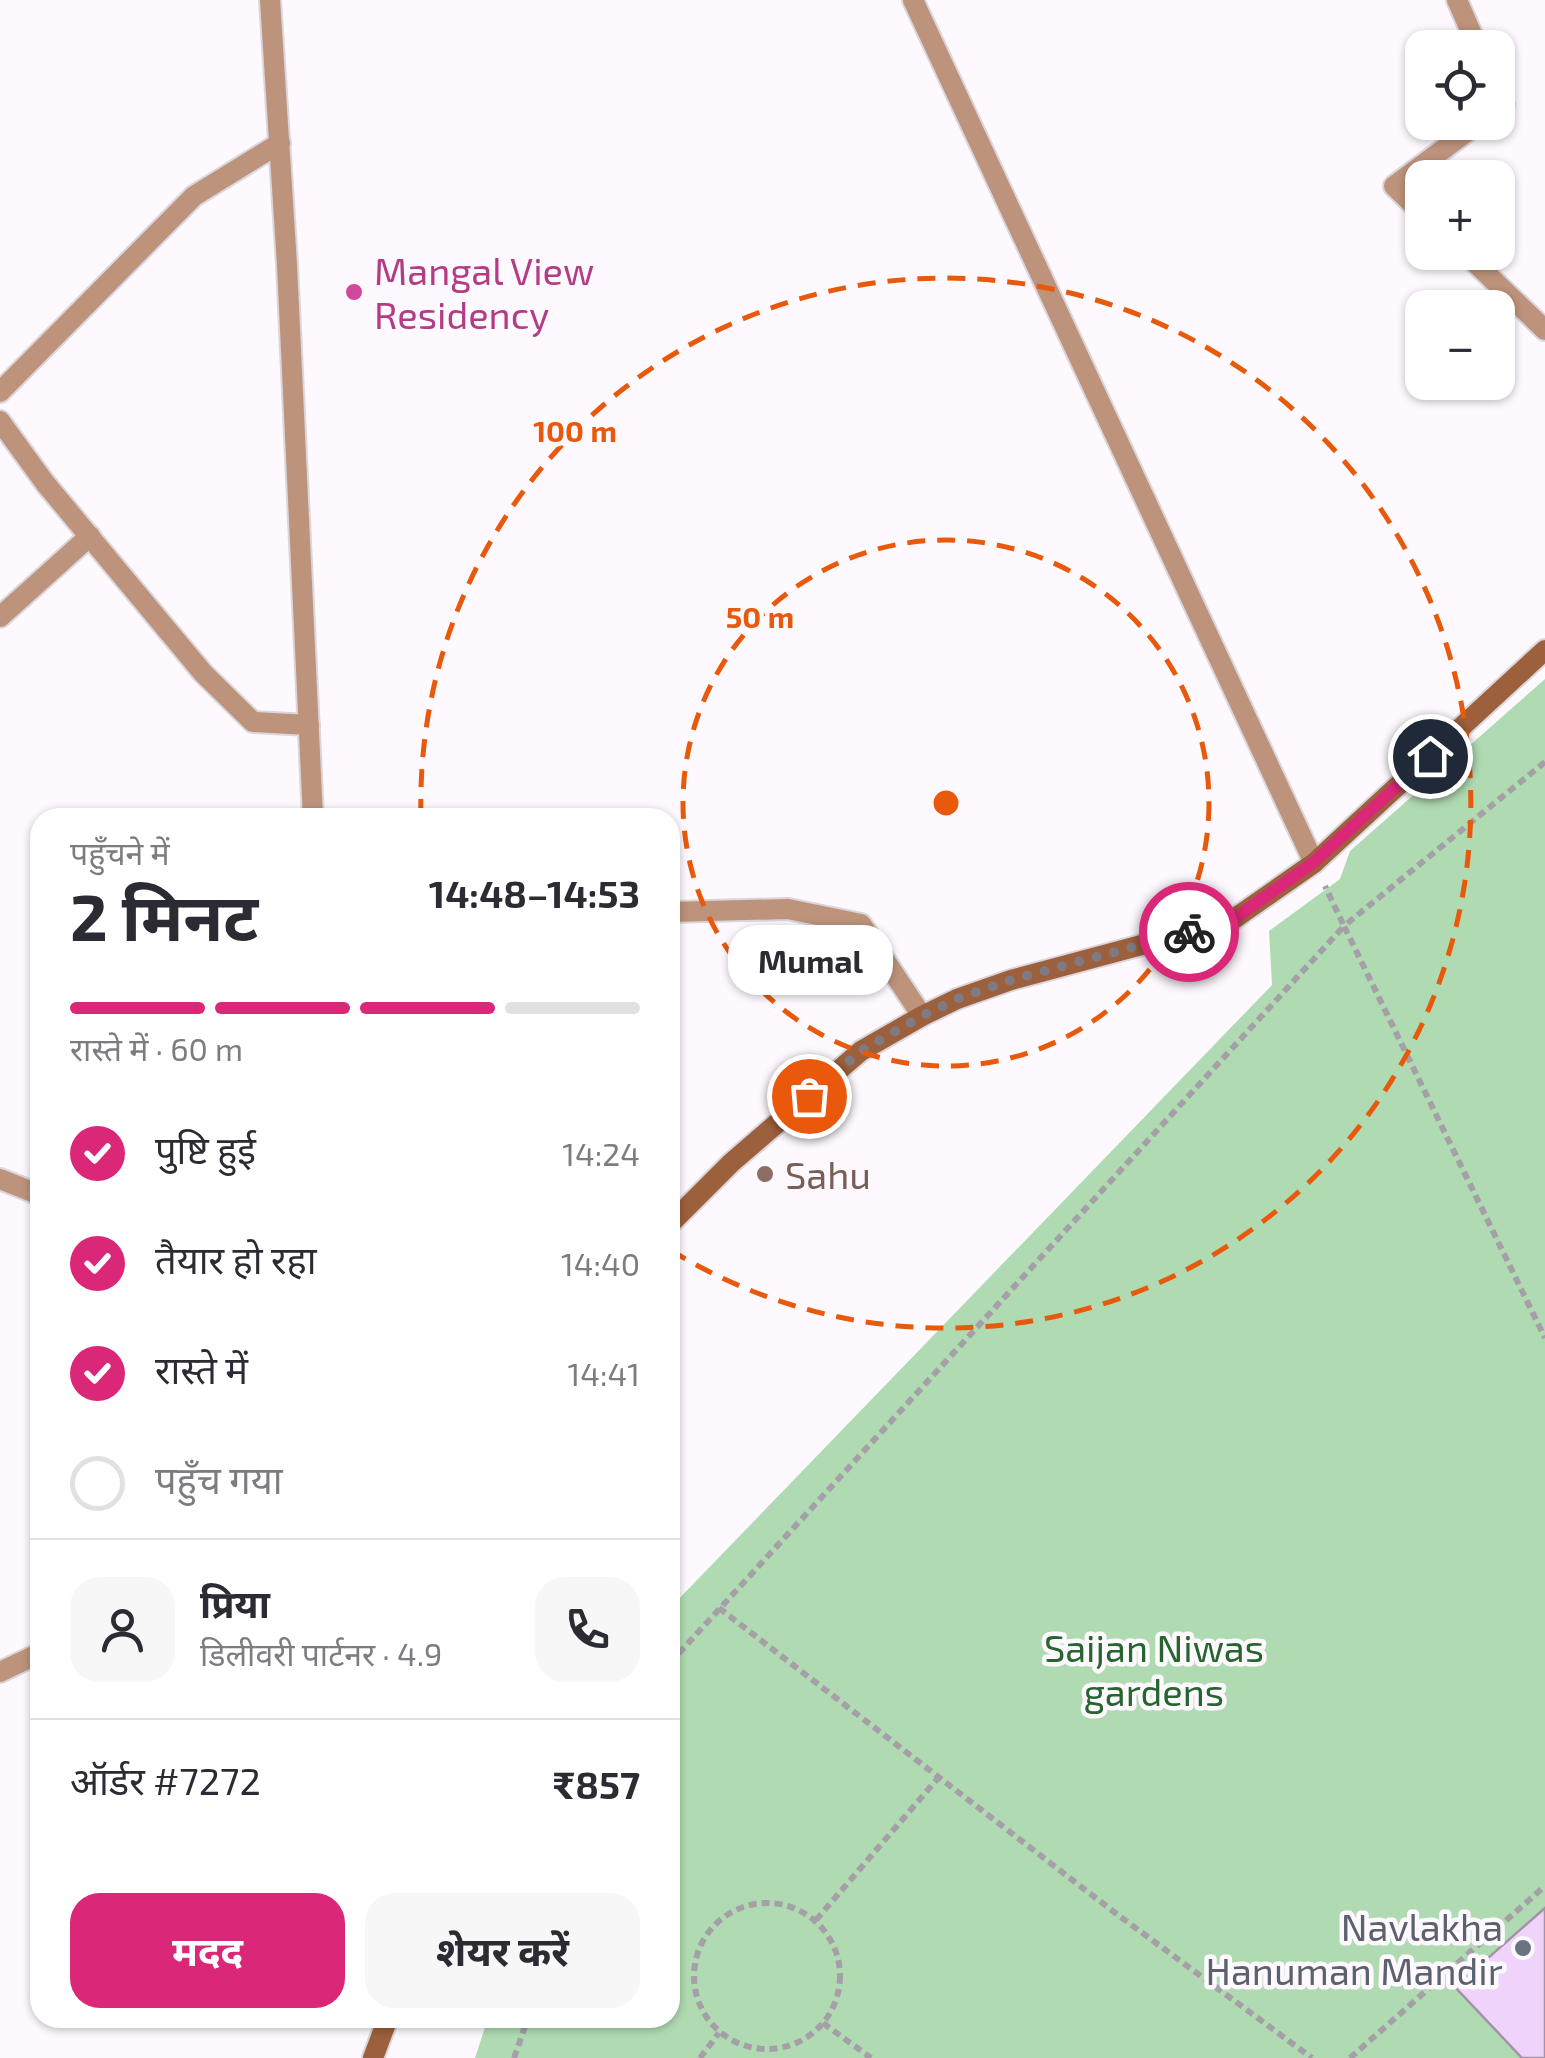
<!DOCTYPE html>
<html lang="hi">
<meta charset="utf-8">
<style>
:root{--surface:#fff;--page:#f7f7f7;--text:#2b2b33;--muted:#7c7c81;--line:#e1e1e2;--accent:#db2777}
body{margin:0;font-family:"Exo 2","Noto Sans Devanagari",sans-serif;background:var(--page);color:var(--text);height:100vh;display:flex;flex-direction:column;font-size:38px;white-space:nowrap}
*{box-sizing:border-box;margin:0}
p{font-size:32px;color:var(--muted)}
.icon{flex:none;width:55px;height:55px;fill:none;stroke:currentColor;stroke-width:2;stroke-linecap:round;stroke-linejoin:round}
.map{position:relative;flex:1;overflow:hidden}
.sheet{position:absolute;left:30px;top:808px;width:650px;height:1220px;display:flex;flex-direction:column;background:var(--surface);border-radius:30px;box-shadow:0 2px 8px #0004}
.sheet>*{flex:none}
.buttons{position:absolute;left:1405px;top:30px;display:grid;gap:20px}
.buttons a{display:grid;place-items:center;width:110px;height:110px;border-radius:20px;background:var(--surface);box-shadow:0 2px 8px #0004;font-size:50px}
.pin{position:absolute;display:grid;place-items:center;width:85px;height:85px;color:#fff;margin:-42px;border:5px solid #fff;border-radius:50%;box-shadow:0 2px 10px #0007}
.courier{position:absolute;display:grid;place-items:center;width:100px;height:100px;margin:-50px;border:8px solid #db2777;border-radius:50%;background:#fff;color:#222;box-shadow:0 2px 12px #0007}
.bubble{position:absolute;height:70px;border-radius:30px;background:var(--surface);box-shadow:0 2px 8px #0004;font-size:32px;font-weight:700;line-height:70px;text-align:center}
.overview em{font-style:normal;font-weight:700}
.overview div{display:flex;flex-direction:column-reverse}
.overview{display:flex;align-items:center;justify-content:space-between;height:170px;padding:0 40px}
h1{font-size:65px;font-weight:700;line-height:75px}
.bar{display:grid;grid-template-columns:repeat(4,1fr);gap:15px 10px;align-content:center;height:120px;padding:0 40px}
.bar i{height:12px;border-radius:8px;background:var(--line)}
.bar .on{background:var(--accent)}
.bar p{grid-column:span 4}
.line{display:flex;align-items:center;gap:25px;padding:0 40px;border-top:2px solid var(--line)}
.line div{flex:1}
.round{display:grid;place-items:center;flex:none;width:105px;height:105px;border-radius:30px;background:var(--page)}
ol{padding:0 40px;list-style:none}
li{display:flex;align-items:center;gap:30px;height:110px}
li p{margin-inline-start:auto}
li .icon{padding:10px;border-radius:50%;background:var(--accent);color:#fff;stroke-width:4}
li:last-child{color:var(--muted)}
li i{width:55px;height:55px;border:5px solid var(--line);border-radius:50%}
.primary-button{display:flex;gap:20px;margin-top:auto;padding:20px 40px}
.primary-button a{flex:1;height:115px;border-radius:30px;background:var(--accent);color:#fff;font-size:40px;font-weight:700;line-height:115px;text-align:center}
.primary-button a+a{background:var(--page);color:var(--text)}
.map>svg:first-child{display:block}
.green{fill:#b0dbb2}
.building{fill:#f0d3fb;stroke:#a393a9;stroke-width:2.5}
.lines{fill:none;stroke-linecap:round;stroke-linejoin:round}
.minor-casing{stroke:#dad6dc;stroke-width:24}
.tertiary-casing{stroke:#dad6dc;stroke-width:24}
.secondary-casing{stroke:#dad6dc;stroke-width:24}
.path{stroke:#a5a0a7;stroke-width:6;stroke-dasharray:8 5;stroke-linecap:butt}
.minor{stroke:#bd937b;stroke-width:20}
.tertiary{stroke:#bd937b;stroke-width:20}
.secondary{stroke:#9c603c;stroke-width:20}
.done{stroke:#807a82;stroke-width:10;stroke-dasharray:0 18}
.route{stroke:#db2777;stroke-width:12}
.ring{fill:none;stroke:#e8590c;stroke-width:5;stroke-dasharray:18 12}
.hotel-dot{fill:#d1479c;stroke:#fdf9fe;stroke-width:4}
.education-dot{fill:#8d6e63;stroke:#fdf9fe;stroke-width:4}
.worship-dot{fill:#6b7280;stroke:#fdf9fe;stroke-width:4}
.labels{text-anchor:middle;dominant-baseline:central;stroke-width:9;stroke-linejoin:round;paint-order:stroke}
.hotel-label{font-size:38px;fill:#b23c85;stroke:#fdf9fe;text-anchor:start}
.education-label{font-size:38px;fill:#785e54;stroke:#fdf9fe;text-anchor:start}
.park-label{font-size:38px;fill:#26652e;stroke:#fdf9fe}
.worship-label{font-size:38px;fill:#5b616d;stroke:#fdf9fe;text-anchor:end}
.centre{fill:#e8590c;stroke:#fdf9fe;stroke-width:5}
.ring-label{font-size:30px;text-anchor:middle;font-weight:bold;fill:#e8590c;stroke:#fdf9fe;stroke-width:9;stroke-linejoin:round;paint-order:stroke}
</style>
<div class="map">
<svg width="1545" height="2058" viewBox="0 0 1545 2058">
<rect width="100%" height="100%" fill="#fdf9fe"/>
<polygon class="green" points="1545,679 1545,2058 475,2058 488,2018 670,2018 670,1608 1272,985 1269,931 1340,879 1350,851"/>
<polygon class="building" points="1545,1908 1545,2058 1522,2058 1455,1987"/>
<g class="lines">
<g class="minor-casing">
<g id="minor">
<polyline points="913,0 1314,863"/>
<polyline points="1457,0 1478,48"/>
<polyline points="1498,90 1504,105 1498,109"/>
<polyline points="1422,213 1394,186 1480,122"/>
<polyline points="1464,252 1545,330"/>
<polyline points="0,392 194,196 280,143"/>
<polyline points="0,421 45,483 203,673 253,722 309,725"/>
<polyline points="0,617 90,536"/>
<polyline points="670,912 788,909 861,924 922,1016"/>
<polyline points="0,1179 40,1195"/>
<polyline points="0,1672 40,1653"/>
</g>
</g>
<g class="tertiary-casing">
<polyline id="tertiary" points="270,0 287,265 313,818"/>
</g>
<g class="secondary-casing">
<g id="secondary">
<polyline points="670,1224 731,1163 861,1051 922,1016 957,999 1011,980 1231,921 1314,863 1545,650"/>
<polyline points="373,2058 388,2018"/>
</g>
</g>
<g class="path">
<polyline points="1545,762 1344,926 1545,1338"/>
<polyline points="719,1608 1114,1912 1312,2058"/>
<polyline points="670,1663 1344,926 1325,886"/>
<circle cx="767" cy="1976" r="73"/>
<polyline points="816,1920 939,1777"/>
<polyline points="823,2023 871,2058"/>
<polyline points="514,2058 528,2018"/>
<polyline points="700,2058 719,2033"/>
<polyline points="1350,2058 1545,1886"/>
</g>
<use href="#minor" class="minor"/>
<use href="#tertiary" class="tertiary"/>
<use href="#secondary" class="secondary"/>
</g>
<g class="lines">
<polyline class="done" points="809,1096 861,1051 922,1016 957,999 1011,980 1189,932"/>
<polyline class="route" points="1189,932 1231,921 1314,862 1430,756"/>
</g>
<g class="ring">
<circle cx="946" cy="803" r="263"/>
<path d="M421 817A525 525 0 1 1 672 1251"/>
</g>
<circle class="hotel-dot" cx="354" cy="292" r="10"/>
<circle class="education-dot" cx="765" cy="1174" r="10"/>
<circle class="worship-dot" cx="1523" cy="1948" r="10"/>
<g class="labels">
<g class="hotel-label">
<text x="374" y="270">Mangal View<tspan x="374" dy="44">Residency</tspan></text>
</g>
<g class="education-label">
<text x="785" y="1174">Sahu</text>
</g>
<g class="park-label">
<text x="1154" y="1647">Saijan Niwas<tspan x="1154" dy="44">gardens</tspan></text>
</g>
<g class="worship-label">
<text x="1503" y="1926">Navlakha<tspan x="1503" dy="44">Hanuman Mandir</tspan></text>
</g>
</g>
<circle cx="946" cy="803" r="15" class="centre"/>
<g class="ring-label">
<text x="575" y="442">100 m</text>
<text x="760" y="628">50 m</text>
</g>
</svg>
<div class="buttons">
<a><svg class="icon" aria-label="locate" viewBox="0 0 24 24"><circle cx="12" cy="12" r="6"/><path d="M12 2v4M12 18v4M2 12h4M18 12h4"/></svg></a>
<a>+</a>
<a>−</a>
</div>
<div class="pin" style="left:809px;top:1096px;background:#ea580c"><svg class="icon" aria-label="bag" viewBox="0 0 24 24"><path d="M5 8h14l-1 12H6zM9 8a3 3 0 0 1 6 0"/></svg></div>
<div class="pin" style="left:1430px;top:756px;background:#1f2937"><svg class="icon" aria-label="home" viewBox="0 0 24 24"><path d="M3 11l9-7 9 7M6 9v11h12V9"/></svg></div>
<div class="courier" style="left:1189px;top:932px"><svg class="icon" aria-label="bike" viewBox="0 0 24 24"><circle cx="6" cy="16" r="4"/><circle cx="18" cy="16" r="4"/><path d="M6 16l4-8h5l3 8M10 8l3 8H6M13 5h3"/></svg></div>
<div class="bubble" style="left:728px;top:925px;width:165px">Mumal</div>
<section class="sheet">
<div class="overview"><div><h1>2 मिनट</h1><p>पहुँचने में</p></div><em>14:48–14:53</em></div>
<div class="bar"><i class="on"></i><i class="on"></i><i class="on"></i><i></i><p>रास्ते में · 60 m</p></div>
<ol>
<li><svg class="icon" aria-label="check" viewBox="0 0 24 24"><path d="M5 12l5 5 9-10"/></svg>पुष्टि हुई<p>14:24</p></li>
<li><svg class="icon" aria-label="check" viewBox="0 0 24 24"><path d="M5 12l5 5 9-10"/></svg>तैयार हो रहा<p>14:40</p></li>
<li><svg class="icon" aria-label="check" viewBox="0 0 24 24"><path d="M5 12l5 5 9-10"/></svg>रास्ते में<p>14:41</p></li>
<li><i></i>पहुँच गया</li>
</ol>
<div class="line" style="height:180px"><a class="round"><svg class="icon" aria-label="person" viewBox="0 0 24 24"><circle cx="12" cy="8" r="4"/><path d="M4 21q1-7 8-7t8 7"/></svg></a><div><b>प्रिया</b><p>डिलीवरी पार्टनर · 4.9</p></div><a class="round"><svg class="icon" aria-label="phone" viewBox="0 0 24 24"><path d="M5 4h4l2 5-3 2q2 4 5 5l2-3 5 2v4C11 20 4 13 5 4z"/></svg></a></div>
<div class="line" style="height:130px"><div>ऑर्डर #7272</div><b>₹857</b></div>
<div class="primary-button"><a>मदद</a><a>शेयर करें</a></div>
</section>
</div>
